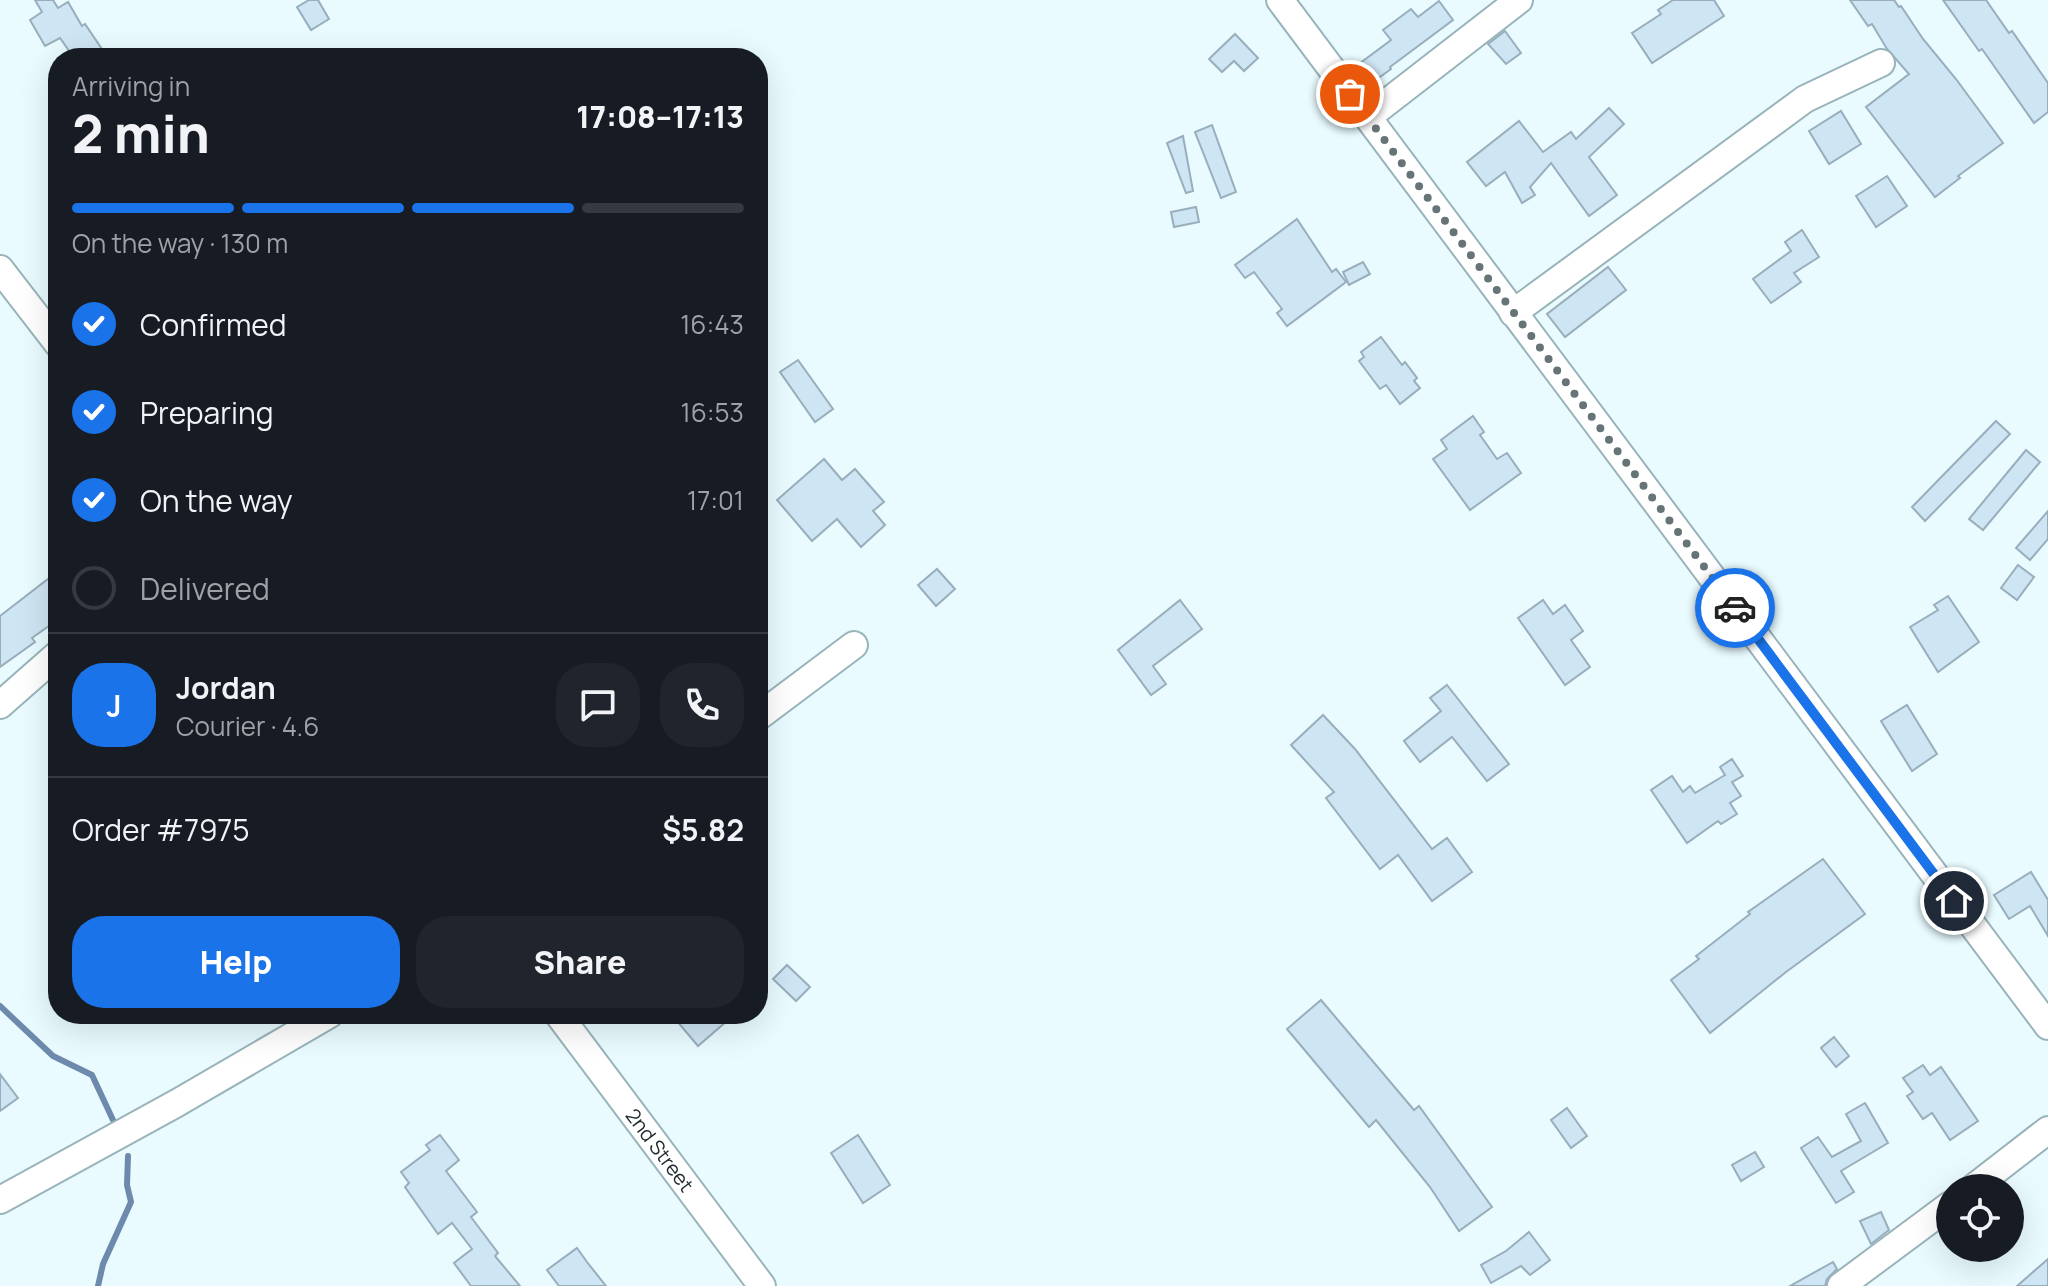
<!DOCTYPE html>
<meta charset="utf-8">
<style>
:root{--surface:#171b24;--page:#20242c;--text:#f1f3f6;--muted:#9ea1a6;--line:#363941;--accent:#1a73e8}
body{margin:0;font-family:Manrope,sans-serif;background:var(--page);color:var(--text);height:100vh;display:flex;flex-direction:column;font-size:30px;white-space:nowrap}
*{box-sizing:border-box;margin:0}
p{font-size:26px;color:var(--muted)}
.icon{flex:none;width:44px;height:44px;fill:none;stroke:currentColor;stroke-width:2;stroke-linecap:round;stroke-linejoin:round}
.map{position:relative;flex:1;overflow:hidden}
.details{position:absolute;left:48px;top:48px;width:720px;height:976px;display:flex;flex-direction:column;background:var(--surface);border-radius:32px;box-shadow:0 8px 32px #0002}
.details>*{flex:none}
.controls{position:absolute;left:1936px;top:1174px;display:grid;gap:16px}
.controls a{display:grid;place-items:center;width:88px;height:88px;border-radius:50%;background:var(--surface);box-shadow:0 8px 32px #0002;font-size:40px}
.pin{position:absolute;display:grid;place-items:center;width:68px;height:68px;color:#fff;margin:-34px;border:4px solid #fff;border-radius:50%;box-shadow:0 2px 8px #0007}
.courier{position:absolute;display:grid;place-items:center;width:80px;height:80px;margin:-40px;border:6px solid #1a73e8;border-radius:50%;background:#fff;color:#222;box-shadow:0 2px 10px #0007}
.overview em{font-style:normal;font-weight:800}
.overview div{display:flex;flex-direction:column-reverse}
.overview{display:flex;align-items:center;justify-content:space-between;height:136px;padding:0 24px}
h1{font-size:52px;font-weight:800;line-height:60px}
.bar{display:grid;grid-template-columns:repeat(4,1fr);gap:12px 8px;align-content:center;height:96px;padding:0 24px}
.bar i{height:10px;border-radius:6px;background:var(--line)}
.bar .selected{background:var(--accent)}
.bar p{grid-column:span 4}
.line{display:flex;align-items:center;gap:20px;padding:0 24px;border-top:2px solid var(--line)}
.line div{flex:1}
.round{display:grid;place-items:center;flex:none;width:84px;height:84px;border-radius:32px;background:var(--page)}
ol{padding:0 24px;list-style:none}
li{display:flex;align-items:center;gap:24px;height:88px}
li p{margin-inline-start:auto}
li .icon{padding:8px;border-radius:50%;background:var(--accent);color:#fff;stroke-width:4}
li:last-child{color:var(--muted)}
li i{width:44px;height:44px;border:4px solid var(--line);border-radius:50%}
.cta{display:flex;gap:16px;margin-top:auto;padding:16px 24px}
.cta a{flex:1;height:92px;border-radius:32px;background:var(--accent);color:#fff;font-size:32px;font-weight:800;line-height:92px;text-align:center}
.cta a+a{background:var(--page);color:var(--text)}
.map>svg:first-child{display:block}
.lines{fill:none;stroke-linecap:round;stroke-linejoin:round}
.stream{stroke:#6d8aac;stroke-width:6}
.building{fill:#cee5f3;stroke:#98aebc;stroke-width:2}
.minor-casing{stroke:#98b4ba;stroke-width:30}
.minor{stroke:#fff;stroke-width:26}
.done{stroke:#677477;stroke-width:8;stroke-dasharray:0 14.4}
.route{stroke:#1a73e8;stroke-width:10}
.labels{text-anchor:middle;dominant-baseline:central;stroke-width:7;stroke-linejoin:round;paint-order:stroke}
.street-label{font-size:20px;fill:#212c2e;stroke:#fff}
</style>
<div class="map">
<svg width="2048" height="1286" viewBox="0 0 2048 1286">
<rect width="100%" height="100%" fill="#e9fbff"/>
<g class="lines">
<g class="stream">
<polyline points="0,1006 53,1056 92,1075 113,1120"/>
<polyline points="98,1286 103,1264 131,1202 127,1185 128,1156"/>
</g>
</g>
<g class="building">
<polygon points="35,0 53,0 58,8 68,2 82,26 85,24 108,58 74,58 60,38 45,46 30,20 42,12"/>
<polygon points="309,0 318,0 329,19 311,30 297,7"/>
<polygon points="1673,0 1714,0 1724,16 1652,63 1632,33 1661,14 1658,10"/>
<polygon points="1850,0 1894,0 1899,7 1901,6 1923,39 1956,79 2003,143 1958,176 1960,178 1935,197 1866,107 1909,74 1887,49 1872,24 1868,26"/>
<polygon points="1943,0 1986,0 2009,33 2012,31 2048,83 2048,112 2034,123 1982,49 1979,51"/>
<polygon points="1439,1 1453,20 1390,67 1391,69 1373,82 1359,64 1391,40 1383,30 1411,9 1418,17"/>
<polygon points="1505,31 1521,53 1506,64 1488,44"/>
<polygon points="1235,34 1258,58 1244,71 1234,61 1222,72 1209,59"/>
<polygon points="1609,108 1624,124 1589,157 1617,195 1589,216 1551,163 1530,187 1535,195 1522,203 1505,172 1486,186 1467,162 1519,121 1543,152 1571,132 1576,139"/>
<polygon points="1841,111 1861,144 1829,164 1809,131"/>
<polygon points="1212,125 1236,192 1221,198 1195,132"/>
<polygon points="1183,136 1193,191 1186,193 1167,143"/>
<polygon points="1887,176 1907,206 1876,227 1856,196"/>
<polygon points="1196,207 1199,222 1174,227 1171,212"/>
<polygon points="1297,219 1332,272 1336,269 1346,282 1287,326 1277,313 1282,309 1254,272 1245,278 1235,265"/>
<polygon points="1802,230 1819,257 1794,273 1801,282 1771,303 1753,279 1791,251 1785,242"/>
<polygon points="1363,262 1370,274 1349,285 1343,272"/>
<polygon points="1608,267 1626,290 1565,337 1547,314"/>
<polygon points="1381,337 1402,365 1405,362 1417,378 1414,381 1420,388 1400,404 1386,385 1380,389 1359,361 1364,357 1361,352"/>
<polygon points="798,360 833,409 815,422 780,372"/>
<polygon points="1473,416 1484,432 1480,435 1497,459 1507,453 1521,473 1470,510 1433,459 1447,449 1441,440"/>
<polygon points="1996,421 2010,434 1925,521 1912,507"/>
<polygon points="2026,450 2040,462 1983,530 1969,519"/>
<polygon points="824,459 842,480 855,469 884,502 873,511 885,525 861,547 837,519 812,541 777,500"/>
<polygon points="2048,511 2048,539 2030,560 2016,548"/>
<polygon points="2018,565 2034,577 2017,600 2001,588"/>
<polygon points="937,569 955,589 936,606 918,585"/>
<polygon points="48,579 58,592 58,611 49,618 53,623 32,638 35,642 0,667 0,616"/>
<polygon points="1948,596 1979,642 1938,672 1910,627 1938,610 1934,605"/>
<polygon points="1180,600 1202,629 1153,666 1166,684 1151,695 1118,650"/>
<polygon points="1543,600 1553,614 1565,605 1583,631 1571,640 1590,667 1565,685 1518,618"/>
<polygon points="1447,685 1509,764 1487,781 1452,737 1420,762 1404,741 1441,711 1430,698"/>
<polygon points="1907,705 1937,754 1912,771 1881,721"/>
<polygon points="1323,715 1355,749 1432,849 1447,838 1472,872 1432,901 1398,855 1380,869 1326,798 1334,792 1291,745"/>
<polygon points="1732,759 1743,776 1732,782 1741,796 1730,803 1737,814 1721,824 1718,821 1687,843 1651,790 1672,776 1683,792 1690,786 1695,793 1725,775 1720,767"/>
<polygon points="1823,859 1865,914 1786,972 1710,1033 1671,980 1699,959 1696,956 1750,914 1748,912"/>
<polygon points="2031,872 2048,900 2048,936 2030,906 2009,919 1994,895"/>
<polygon points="787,965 810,987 796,1001 773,979"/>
<polygon points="1321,1000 1414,1110 1419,1106 1492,1207 1459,1231 1430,1187 1376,1120 1369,1127 1287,1029"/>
<polygon points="671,1014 735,1014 698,1046"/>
<polygon points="1834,1037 1849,1056 1836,1067 1821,1048"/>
<polygon points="1923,1065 1930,1075 1941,1067 1978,1121 1950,1140 1932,1113 1923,1119 1907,1096 1913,1092 1903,1078"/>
<polygon points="0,1074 18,1098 0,1111"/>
<polygon points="1865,1103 1888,1143 1841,1171 1854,1192 1836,1203 1801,1148 1818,1137 1832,1157 1861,1141 1846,1114"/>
<polygon points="1567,1108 1587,1136 1571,1148 1551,1120"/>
<polygon points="440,1135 459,1160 446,1171 477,1212 471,1217 498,1253 495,1256 520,1286 471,1286 454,1263 472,1249 452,1223 438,1234 405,1187 409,1183 401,1172 430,1150 426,1145"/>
<polygon points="858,1135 890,1185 863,1203 831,1153"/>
<polygon points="1755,1152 1764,1167 1741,1181 1732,1165"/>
<polygon points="1881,1212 1889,1230 1871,1244 1860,1221"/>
<polygon points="1529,1232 1550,1260 1530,1275 1521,1266 1491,1283 1481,1265 1506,1251"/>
<polygon points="577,1248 587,1262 606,1286 559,1286 547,1270"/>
<polygon points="2048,1259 2048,1286 2017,1286"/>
<polygon points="1833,1262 1837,1269 1827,1279 1825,1286 1790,1286"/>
</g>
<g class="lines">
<g class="minor-casing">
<g id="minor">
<polyline points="1280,0 2048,1026"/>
<polyline points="1368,117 1519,0"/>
<polyline points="0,269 58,344"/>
<polyline points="1513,313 1805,99 1881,63"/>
<polyline points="0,705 58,654"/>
<polyline points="758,717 854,645"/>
<polyline points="558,1014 762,1286"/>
<polyline points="1973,1188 2048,1130"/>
<polyline points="0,1200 177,1103 330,1014"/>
<polyline points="1841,1286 1950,1205"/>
</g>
</g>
<use href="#minor" class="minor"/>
</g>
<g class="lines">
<polyline class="done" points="1350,94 1735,608"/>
<polyline class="route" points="1735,608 1954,901"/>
</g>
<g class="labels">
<g class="street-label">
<text transform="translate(660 1150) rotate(53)">2nd Street</text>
</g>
</g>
</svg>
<div class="controls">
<a><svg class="icon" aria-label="locate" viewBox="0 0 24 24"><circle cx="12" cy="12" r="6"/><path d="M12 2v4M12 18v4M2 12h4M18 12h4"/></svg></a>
</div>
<div class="pin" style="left:1350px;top:94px;background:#ea580c"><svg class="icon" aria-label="bag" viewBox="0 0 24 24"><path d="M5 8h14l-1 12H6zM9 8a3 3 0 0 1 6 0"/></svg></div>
<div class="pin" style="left:1954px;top:901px;background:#1f2937"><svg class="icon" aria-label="home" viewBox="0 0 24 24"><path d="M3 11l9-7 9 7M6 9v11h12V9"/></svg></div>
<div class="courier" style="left:1735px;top:608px"><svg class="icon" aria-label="car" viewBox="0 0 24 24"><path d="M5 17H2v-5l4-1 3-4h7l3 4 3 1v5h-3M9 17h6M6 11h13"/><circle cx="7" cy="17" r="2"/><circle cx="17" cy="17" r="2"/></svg></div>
<section class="details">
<div class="overview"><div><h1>2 min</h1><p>Arriving in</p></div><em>17:08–17:13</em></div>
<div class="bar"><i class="selected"></i><i class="selected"></i><i class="selected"></i><i></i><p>On the way · 130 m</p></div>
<ol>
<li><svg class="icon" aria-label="check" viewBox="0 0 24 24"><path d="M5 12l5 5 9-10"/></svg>Confirmed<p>16:43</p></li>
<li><svg class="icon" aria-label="check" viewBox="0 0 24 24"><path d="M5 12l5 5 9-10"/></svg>Preparing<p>16:53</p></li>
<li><svg class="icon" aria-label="check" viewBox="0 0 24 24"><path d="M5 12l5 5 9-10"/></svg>On the way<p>17:01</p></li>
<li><i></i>Delivered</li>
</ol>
<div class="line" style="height:144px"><b class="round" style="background:var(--accent);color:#fff">J</b><div><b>Jordan</b><p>Courier · 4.6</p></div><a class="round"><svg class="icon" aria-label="chat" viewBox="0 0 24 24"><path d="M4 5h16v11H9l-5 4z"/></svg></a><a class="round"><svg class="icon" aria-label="phone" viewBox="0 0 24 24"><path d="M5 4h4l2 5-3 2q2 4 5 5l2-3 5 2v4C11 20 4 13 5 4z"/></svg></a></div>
<div class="line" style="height:104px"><div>Order #7975</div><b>$5.82</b></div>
<div class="cta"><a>Help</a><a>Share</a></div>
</section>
</div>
